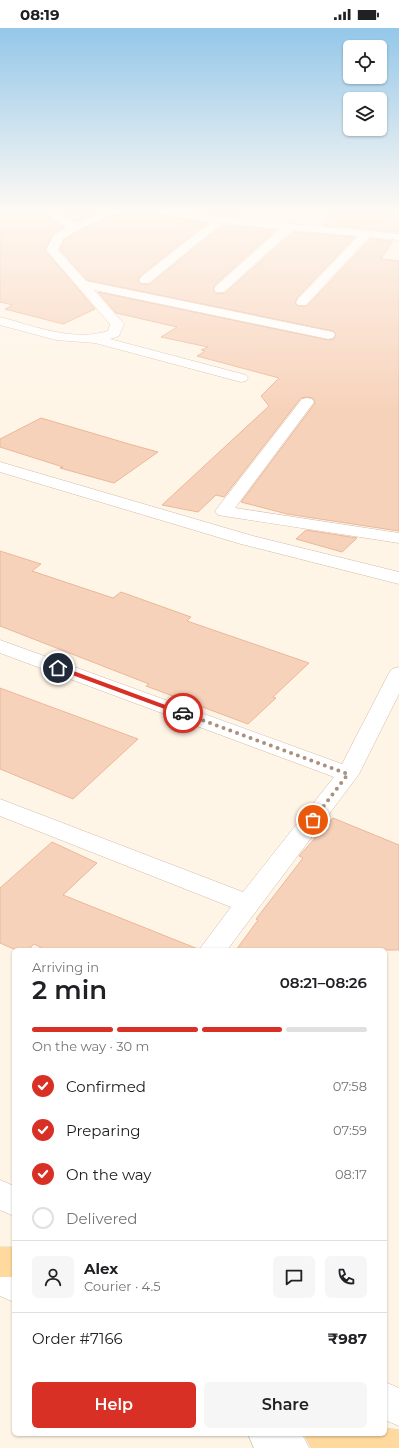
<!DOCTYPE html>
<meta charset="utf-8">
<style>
:root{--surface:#fff;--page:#f6f6f6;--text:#202124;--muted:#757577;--line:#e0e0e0;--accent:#d93025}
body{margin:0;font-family:Montserrat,sans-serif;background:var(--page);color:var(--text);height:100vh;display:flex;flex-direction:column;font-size:15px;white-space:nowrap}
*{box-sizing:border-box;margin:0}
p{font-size:13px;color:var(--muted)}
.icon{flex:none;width:22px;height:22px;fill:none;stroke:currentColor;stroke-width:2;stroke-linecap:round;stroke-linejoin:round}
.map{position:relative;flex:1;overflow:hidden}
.panel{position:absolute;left:12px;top:920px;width:375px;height:488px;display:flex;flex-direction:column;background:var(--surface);border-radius:6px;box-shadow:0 1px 3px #0004}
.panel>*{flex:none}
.tools{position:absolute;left:343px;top:12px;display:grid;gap:8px}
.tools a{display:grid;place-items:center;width:44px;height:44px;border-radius:6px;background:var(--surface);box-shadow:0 1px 3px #0004;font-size:20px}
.pin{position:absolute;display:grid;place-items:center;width:34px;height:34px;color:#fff;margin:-17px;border:2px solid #fff;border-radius:50%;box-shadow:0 1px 4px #0007}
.courier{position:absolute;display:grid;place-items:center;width:40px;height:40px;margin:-20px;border:3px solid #d93025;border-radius:50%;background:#fff;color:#222;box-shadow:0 1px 5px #0007}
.headline em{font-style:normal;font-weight:600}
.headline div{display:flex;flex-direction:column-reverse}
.headline{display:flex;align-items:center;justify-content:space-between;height:68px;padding:0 20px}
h1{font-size:26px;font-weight:600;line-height:30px}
.bar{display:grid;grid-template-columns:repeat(4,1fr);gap:6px 4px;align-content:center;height:48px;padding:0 20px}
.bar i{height:5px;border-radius:3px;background:var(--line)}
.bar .active{background:var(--accent)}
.bar p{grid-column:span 4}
.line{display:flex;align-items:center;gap:10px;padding:0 20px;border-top:1px solid var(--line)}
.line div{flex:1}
.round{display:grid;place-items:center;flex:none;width:42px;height:42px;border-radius:6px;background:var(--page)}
ol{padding:0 20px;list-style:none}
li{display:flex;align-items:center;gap:12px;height:44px}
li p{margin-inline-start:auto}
li .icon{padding:4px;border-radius:50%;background:var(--accent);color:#fff;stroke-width:4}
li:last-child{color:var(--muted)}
li i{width:22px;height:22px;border:2px solid var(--line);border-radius:50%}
.primary-button{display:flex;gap:8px;margin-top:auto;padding:8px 20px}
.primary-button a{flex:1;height:46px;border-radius:6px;background:var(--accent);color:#fff;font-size:16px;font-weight:600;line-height:46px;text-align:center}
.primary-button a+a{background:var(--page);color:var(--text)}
.status{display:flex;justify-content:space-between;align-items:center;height:28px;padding:0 20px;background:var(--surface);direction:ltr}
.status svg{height:11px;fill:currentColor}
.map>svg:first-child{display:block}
.building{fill:#f7d2ba;stroke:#ecb799}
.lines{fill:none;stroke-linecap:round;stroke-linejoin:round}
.minor-casing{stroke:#d3bbaa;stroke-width:1}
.major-casing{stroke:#ddd4cf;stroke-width:1}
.minor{fill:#fff;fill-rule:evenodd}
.major{fill:#ffd99d;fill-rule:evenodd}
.route{fill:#d93025}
.done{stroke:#aa907f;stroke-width:4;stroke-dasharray:0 7.2}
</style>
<div class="status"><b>08:19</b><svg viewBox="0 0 49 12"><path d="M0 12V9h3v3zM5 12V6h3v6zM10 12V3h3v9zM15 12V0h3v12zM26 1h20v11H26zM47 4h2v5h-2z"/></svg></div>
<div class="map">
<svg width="399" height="1420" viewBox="0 0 399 1420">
<rect width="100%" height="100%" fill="#fff5e6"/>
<g class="building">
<polygon points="0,183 41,183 64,199 53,206 45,222 95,281 63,296 5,281 13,277 0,274"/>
<polygon points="58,183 100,183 76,193"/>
<polygon points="120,183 151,185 207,195 140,248 138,253 141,256 150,256 222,197 276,202 215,257 213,262 216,266 225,265 293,204 355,209 297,270 295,275 298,278 307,278 370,211 393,213 381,231 399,233 399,503 287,486 241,474 315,375 313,370 307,369 301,370 224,469 216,467 198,484 162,477 269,378 261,368 279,350 197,328 205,323 201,322 208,319 161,309 177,299 116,285 98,264 328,312 334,311 336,306 333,303 87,252 60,222 64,212 80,202 119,186"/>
<polygon points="197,183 247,183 239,189 196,184"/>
<polygon points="331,183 369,183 399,186 399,204 323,197"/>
<polygon points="41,390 129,416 158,424 114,455 60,440 63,439 0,419 0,411"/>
<polygon points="306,502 357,510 342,524 296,511"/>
<polygon points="0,523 41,536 32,543 113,570 121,564 191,589 187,593 309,635 273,669 276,670 248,696 146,658 149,656 0,598"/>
<polygon points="0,660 138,711 73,771 0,741"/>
<polygon points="333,790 399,817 399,922 236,922 258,892 256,891 303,830 299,828"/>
<polygon points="52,814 97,835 63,867 198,921 197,922 46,922 34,916 28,922 16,922 0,915 0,860"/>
</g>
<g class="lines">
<g class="minor-casing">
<g id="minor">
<path d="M42 183H55L76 195 104 183H119L118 185 79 201 63 211 58 222 86 253 328 303 333 304 335 307 333 310 328 311 94 262 124 296 119 308 110 311 246 347 248 350 246 353 241 354 95 315 56 312 0 297V289C34 298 73 314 108 303L110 296 46 222 54 207 67 199Z"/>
<polygon points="154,183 182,183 220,189 399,206 399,212 369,209 306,277 298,277 296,274 298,271 358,208 292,202 224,264 216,264 214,261 216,258 280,201 222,195 149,255 141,255 139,252 141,249 211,194 159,186"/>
<polygon points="307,370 312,371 314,374 235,480 399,505 399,515 224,488 218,487 215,483 302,371"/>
<polygon points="0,434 253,508 399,544 399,556 241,516 0,444"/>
<polygon points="0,612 342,736 389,645 392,641 399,639 399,666 359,746 227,922 199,922 231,879 0,788 0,771 243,864 334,749 0,625"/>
<polygon points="0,1152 14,1158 14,1188 0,1182"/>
<polygon points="0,1235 14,1240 14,1274 0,1268"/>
<polygon points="385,1354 399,1360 399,1398 385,1392"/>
<polygon points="248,1406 302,1406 309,1420 254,1420"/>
</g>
</g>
<g class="major-casing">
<g id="major">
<rect x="0" y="1219" width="14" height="30"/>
<polygon points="385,1400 399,1402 399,1420 311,1420 304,1406 385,1406"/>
</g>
</g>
<use href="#minor" class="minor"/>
<use href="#major" class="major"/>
</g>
<linearGradient id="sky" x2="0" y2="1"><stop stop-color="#94c7e9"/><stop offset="0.48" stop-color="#fffaf4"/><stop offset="1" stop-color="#fffaf4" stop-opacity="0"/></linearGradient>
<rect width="399" height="382" fill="url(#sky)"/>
<polygon class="route" points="56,638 60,638 187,685 181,687 56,641"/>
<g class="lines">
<polyline class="done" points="183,685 348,746 313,792"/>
</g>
</svg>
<div class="tools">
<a><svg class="icon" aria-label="locate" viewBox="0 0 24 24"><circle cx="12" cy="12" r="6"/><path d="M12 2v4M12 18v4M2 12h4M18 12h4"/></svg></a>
<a><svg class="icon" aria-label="layers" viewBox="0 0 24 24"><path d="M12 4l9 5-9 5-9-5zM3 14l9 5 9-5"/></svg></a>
</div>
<div class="pin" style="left:313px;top:792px;background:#ea580c"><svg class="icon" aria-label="bag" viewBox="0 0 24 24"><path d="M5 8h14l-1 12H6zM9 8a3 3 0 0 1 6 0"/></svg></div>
<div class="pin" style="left:58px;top:640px;background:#1f2937"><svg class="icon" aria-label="home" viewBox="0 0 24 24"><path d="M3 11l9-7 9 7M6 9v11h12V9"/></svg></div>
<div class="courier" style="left:183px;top:685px"><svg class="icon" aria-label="car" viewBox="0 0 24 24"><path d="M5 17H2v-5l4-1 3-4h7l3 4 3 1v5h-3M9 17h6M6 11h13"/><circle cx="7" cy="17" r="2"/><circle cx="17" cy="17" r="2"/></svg></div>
<section class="panel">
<div class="headline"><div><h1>2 min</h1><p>Arriving in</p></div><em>08:21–08:26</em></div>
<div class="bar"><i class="active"></i><i class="active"></i><i class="active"></i><i></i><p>On the way · 30 m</p></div>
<ol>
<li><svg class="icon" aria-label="check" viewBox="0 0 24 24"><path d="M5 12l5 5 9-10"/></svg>Confirmed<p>07:58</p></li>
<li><svg class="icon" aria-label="check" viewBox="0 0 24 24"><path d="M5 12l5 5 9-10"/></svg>Preparing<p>07:59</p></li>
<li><svg class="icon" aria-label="check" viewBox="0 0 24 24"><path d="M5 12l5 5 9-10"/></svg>On the way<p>08:17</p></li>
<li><i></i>Delivered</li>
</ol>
<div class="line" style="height:72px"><a class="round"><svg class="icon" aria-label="person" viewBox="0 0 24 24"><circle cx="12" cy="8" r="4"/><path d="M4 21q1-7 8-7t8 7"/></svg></a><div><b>Alex</b><p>Courier · 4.5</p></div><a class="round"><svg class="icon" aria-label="chat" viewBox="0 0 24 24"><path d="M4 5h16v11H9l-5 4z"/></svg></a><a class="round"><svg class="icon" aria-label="phone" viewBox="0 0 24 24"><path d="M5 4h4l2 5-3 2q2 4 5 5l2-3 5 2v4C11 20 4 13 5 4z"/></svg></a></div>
<div class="line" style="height:52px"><div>Order #7166</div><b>₹987</b></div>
<div class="primary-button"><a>Help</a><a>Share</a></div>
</section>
</div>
